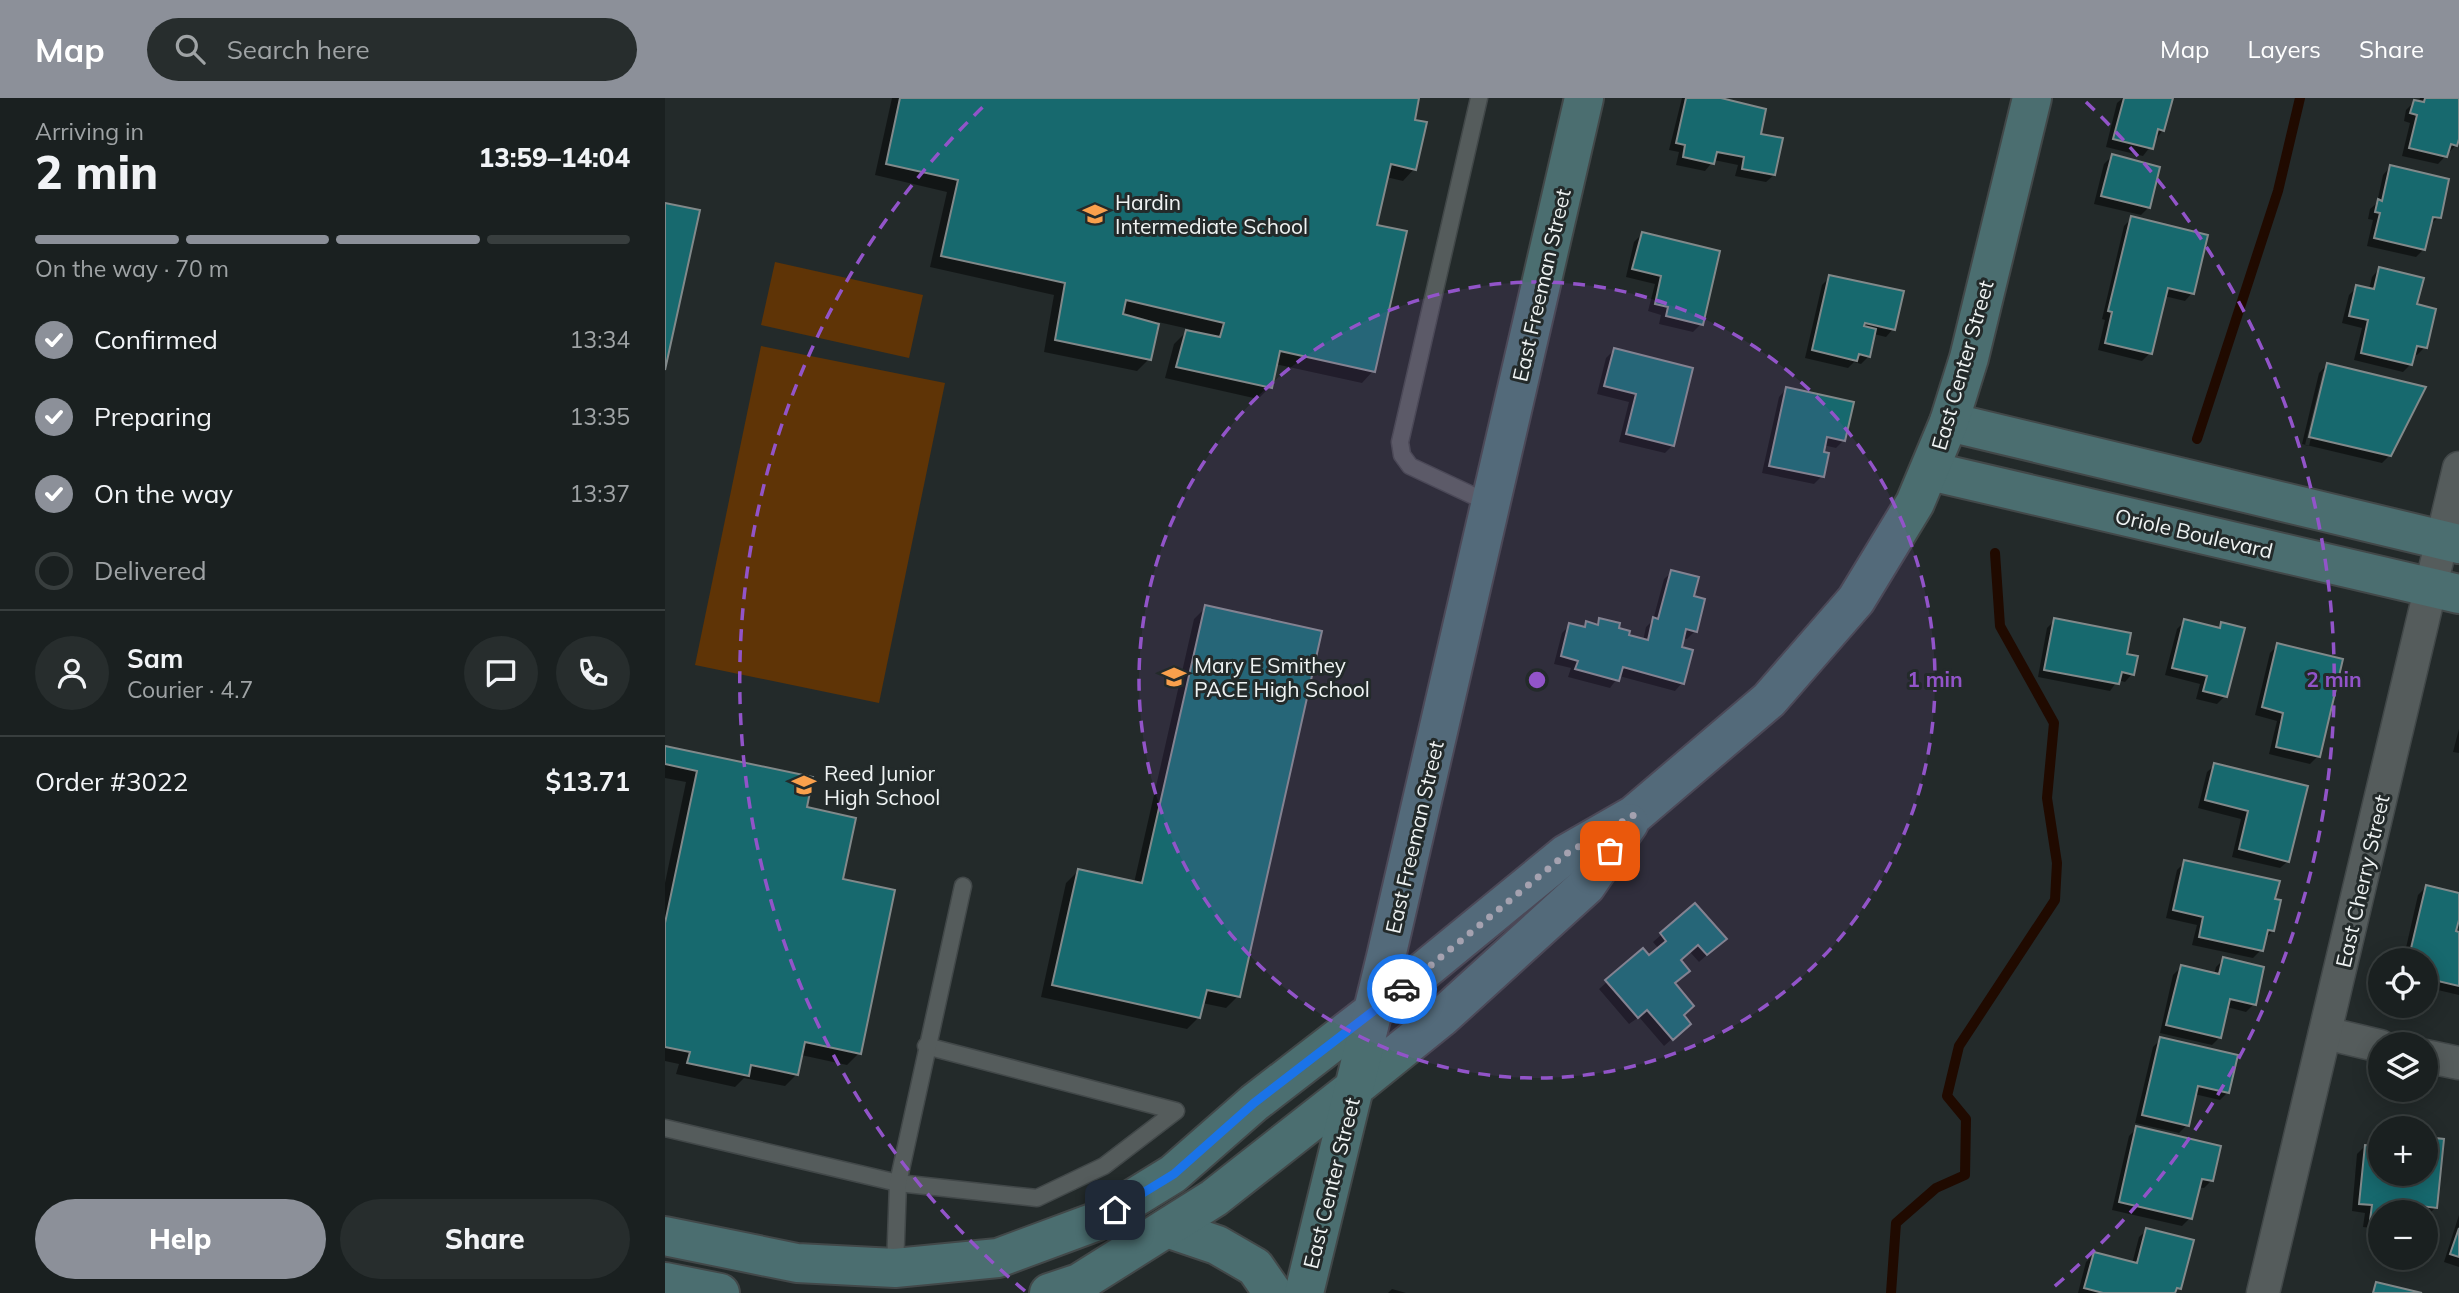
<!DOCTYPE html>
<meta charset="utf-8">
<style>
:root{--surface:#1a2020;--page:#272d2d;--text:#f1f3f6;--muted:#9fa3a5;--line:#383e3e;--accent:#8c9099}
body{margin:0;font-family:Mulish,sans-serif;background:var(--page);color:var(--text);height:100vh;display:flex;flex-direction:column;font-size:26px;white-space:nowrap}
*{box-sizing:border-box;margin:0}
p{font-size:23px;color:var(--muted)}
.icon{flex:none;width:38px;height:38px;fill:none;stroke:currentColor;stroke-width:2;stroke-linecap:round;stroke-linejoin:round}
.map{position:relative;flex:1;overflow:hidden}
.drawer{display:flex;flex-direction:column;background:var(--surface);width:665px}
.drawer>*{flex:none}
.fabs{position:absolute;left:1703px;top:850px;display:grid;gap:14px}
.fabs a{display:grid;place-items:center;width:70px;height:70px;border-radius:50%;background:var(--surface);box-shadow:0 4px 18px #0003,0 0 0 2px var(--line);font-size:35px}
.pin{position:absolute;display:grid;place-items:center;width:60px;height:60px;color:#fff;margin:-30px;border-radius:14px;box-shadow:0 4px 10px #0006}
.courier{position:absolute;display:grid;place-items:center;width:70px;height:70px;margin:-35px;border:5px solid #1a73e8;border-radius:50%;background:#fff;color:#222;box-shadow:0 2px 9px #0007}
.headline em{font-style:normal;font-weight:800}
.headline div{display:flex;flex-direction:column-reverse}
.headline{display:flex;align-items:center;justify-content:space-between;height:119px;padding:0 35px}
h1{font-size:46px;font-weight:800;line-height:52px}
.bar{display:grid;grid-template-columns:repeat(4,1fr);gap:10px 7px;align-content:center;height:84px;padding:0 35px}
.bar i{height:9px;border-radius:5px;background:var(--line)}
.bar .selected{background:var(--accent)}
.bar p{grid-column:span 4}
.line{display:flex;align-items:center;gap:18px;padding:0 35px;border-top:2px solid var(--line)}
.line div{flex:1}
.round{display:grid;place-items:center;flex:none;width:74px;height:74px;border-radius:37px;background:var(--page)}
ol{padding:0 35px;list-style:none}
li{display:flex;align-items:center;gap:21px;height:77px}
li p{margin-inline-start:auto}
li .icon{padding:7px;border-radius:50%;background:var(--accent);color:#fff;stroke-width:4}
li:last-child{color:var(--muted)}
li i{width:38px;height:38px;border:4px solid var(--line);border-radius:50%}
.button{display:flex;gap:14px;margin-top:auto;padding:14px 35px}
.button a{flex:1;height:80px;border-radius:42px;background:var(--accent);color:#fff;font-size:28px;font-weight:800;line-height:80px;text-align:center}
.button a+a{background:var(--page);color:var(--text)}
header{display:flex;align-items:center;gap:42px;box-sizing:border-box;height:98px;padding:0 35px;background:var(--accent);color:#fff}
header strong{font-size:33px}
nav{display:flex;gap:38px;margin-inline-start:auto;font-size:24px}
.search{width:490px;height:63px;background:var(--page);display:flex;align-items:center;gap:18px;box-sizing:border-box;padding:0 24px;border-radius:38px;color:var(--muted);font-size:26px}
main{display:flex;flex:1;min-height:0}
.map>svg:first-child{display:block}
.green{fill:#5f3406}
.shadow{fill:#0007;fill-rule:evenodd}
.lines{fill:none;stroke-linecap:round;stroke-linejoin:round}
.stream{stroke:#200a00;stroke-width:10}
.building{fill:#17696e;stroke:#81898a;stroke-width:2}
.lane-casing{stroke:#424849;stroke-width:19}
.street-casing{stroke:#424849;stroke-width:35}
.secondary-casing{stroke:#424849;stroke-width:42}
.lane{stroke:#555c5c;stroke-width:16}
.street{stroke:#555c5c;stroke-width:32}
.secondary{stroke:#4b6e70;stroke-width:38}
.done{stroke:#a8adad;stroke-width:7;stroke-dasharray:0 12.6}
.route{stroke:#1a73e8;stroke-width:9}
.ring{fill:none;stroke:#9254c9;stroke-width:3.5;stroke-dasharray:12 9}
.labels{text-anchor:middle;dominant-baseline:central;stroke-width:6;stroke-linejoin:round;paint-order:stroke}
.poi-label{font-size:21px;fill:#eff3f3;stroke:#232a2a;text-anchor:start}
.street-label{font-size:21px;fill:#eff3f3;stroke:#232a2a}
.centre{fill:#9254c9;stroke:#232a2a;stroke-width:3.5}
.ring-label{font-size:21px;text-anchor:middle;font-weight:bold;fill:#9254c9;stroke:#232a2a;stroke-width:6;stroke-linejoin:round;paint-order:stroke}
</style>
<header>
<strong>Map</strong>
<div class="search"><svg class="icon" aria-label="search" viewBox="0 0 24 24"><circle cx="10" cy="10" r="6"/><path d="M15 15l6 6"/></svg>Search here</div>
<nav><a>Map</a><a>Layers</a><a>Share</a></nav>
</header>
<main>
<section class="drawer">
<div class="headline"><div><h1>2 min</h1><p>Arriving in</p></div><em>13:59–14:04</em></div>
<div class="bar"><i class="selected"></i><i class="selected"></i><i class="selected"></i><i></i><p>On the way · 70 m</p></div>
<ol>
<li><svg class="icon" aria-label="check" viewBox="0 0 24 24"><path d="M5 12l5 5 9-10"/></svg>Confirmed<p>13:34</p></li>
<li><svg class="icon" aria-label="check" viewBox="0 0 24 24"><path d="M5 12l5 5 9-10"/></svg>Preparing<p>13:35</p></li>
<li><svg class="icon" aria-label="check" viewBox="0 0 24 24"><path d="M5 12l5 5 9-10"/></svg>On the way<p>13:37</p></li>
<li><i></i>Delivered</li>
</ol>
<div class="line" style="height:126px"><a class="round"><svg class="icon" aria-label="person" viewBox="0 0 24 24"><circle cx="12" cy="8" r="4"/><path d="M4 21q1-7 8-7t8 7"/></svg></a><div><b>Sam</b><p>Courier · 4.7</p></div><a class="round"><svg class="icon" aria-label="chat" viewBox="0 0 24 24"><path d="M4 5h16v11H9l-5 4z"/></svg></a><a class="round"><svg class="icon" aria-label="phone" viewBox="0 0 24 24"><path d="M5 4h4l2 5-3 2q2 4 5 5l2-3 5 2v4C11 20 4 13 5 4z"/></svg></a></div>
<div class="line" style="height:91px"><div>Order #3022</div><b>$13.71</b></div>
<div class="button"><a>Help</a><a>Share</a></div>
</section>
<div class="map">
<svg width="1794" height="1195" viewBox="0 0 1794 1195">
<rect width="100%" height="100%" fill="#232a2a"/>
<g class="green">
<polygon points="110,164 258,197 244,260 96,227"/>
<polygon points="96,248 280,285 214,605 30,567"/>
</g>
<g class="shadow">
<polygon points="227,0 753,0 747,23 749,71 738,83 721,79 710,128 708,273 697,285 610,266 605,289 593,301 500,280 509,246 524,231 493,224 484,261 472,273 379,254 389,197 265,169 282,94 210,77"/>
<polygon points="1017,0 1048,0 1094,37 1109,77 1101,84 1070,78 1073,67 1049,62 1040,73 1011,67 1014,54 1004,52"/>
<polygon points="1458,0 1506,0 1498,32 1478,58 1441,49 1452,5"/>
<polygon points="1755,0 1794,0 1794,34 1791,47 1773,66 1737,58 1745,25 1739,23 1741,12 1749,4 1754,5"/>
<polygon points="1447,58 1484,109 1476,117 1429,106 1439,66"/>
<polygon points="1725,69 1774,119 1764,127 1759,151 1751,159 1702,148 1708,122 1703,121 1705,111 1712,105 1718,77"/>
<polygon points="1467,120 1527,195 1520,203 1499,198 1485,255 1477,263 1433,252 1440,222 1437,221 1459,128"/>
<polygon points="977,136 1036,226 1028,234 994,226 996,217 983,213 990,186 961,179 969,144"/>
<polygon points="1714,171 1750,208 1760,249 1752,257 1748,256 1746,266 1738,274 1689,262 1697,230 1677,225 1684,197 1692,189 1704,192 1707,179"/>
<polygon points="1165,179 1228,231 1221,239 1209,236 1204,258 1196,266 1189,264 1183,270 1140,260 1157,187"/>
<polygon points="949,252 1008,347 1000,355 954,344 964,304 932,296 941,260"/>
<path d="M1662 267 1725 357 1717 365 1637 346 1654 275ZM1658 273H1662L1644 348 1640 347Z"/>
<polygon points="1121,291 1179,342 1171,350 1158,347 1157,378 1149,386 1097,375 1114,299"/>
<polygon points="1007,474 1027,499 1030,533 1022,541 1017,540 1014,551 1017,585 1010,593 954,578 945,590 903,579 906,570 889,566 897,535 905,527 917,530 922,525 929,528 935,522 962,539 978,543 981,529 988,522 999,481"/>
<polygon points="541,509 573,898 561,910 537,905 534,919 522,931 376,899 401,785 413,773 469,785 529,521"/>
<polygon points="1390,522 1460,557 1467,576 1460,584 1453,582 1445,593 1373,579 1382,530"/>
<polygon points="1520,523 1552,531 1557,526 1560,598 1552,606 1531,601 1535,586 1500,577 1512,531"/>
<polygon points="1613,547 1653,658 1645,666 1604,656 1612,623 1590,617 1605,555"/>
<polygon points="1794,631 1794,655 1788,654"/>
<polygon points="0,650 140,711 176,782 194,955 182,967 136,957 132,976 120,988 79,980 70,989 11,976 14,966 0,963 0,785 21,684 0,680"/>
<polygon points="1550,667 1623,763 1615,770 1567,759 1576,721 1533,710 1542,674"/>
<polygon points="1520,764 1608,802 1608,833 1599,841 1596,852 1588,860 1527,847 1532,827 1501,820 1512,772"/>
<polygon points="1761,789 1794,797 1794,814 1789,835 1794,836 1794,897 1760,889 1760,863 1738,863 1753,797"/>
<polygon points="1030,807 1052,848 1034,864 1025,854 1014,863 1008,886 1017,917 1016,933 999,948 974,919 964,926 934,891 942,884 984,859 994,851 988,844"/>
<polygon points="1559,861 1589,906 1581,914 1562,909 1555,939 1547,947 1495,935 1508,877 1516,869 1549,877 1551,869"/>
<polygon points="1496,941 1563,994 1555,1002 1529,996 1522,1027 1514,1035 1470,1025 1488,949"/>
<polygon points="1472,1030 1547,1082 1539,1090 1533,1089 1525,1120 1517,1128 1447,1112 1464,1038"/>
<polygon points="1700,1048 1715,1050 1715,1076 1771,1109 1763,1117 1760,1115 1715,1115 1715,1131 1698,1129 1700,1115 1687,1113 1692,1056"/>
<polygon points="1794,1117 1794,1169 1779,1164"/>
<polygon points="1482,1132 1514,1190 1509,1195 1413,1195 1421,1164 1429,1156 1467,1166 1474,1139"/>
<polygon points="727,1191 741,1195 723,1195"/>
</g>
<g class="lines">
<g class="stream">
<polyline points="1532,341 1613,93 1635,0"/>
<polyline points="1226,1195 1231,1125 1271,1090 1300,1077 1301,1021 1282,998 1294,948 1390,802 1392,765 1382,700 1389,625 1335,528 1330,455"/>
</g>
</g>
<g class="building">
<polygon points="235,0 754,0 750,22 762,24 751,72 726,66 712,127 742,133 710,274 615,253 607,290 511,269 521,232 555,239 559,225 461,202 458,216 494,226 486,262 390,242 400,185 276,158 293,82 221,66"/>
<polygon points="1021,0 1056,0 1101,11 1096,36 1118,40 1110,77 1077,71 1079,59 1052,54 1049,66 1018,59 1020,47 1011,45"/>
<polygon points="1459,0 1508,0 1499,33 1493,31 1488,51 1448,41"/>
<polygon points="1760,0 1794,0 1794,41 1792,48 1786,46 1782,59 1744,50 1752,17 1745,15 1749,2 1759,4"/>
<polygon points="1447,56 1495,69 1485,110 1436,98"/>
<polygon points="1725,67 1784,81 1776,120 1768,119 1760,152 1709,140 1715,115 1710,114 1713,101 1717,103"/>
<polygon points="0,105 35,112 0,272"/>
<polygon points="1466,118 1543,137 1529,196 1503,190 1487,256 1440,245 1447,214 1443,213"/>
<polygon points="977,134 1055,153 1038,227 1001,218 1003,209 990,206 996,178 967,171"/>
<polygon points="1714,169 1759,180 1752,206 1771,211 1762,250 1752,248 1747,267 1696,255 1703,222 1684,218 1691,187 1709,191"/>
<polygon points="1164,177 1239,193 1230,232 1200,225 1199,228 1211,231 1205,259 1194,256 1192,263 1147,252"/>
<polygon points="949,250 1028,270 1009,348 961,336 971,296 939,288"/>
<polygon points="1662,265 1761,289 1726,358 1644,339"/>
<polygon points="1121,289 1189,304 1180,343 1162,339 1159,354 1164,355 1159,379 1104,368"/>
<polygon points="1006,472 1034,479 1029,498 1040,501 1032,534 1021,531 1017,549 1028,552 1019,586 958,569 954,583 910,571 913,563 896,558 904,525 920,529 921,523 933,527 934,520 955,525 954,530 965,533 964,537 983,542 988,519 993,521"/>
<polygon points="540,507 657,533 575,899 542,892 535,920 387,887 413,771 477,785"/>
<polygon points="1389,520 1466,535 1462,556 1473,558 1469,577 1457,574 1454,586 1379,572"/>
<polygon points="1519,521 1555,530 1556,524 1580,530 1562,599 1538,593 1542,578 1507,570"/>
<polygon points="1612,545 1678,561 1655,659 1611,649 1618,615 1597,609"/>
<polygon points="0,648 148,679 142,709 191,720 178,781 230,792 196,956 140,944 133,977 86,967 84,978 22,965 25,954 0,949 0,825 32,673 0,666"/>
<polygon points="1549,665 1643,688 1624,764 1574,751 1583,713 1540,702"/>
<polygon points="1519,762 1615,783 1610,801 1616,802 1609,833 1603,832 1598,853 1534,839 1538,819 1508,812"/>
<polygon points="1761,787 1794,795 1794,822 1791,833 1794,834 1794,888 1760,880 1760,863 1743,863"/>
<polygon points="1030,805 1062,841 1042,857 1033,847 1016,862 1025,873 1010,885 1029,908 1019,917 1026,926 1008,942 982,912 973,920 940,882 978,850 984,857 1001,843 995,835"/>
<polygon points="1558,859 1599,869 1591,907 1565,901 1556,940 1501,927 1516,867 1554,876"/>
<polygon points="1495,939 1573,957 1564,995 1533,988 1524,1028 1477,1017"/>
<polygon points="1471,1028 1556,1048 1548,1083 1537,1081 1527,1121 1454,1104"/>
<polygon points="1760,1039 1779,1041 1772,1110 1747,1107 1746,1115 1715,1115 1715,1123 1705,1122 1707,1107 1694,1106 1700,1047 1715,1048 1715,1076 1760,1076"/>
<polygon points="1481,1130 1529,1142 1516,1191 1512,1190 1510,1195 1438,1195 1419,1190 1429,1154 1472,1165"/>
<polygon points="1794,1130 1794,1159 1785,1156"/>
<polygon points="1711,1184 1757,1195 1708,1195"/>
</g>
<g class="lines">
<g class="lane-casing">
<g id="lane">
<polyline points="814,0 735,344 737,357 745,368 826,406"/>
<polyline points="0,1030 233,1085 372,1100 439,1068 511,1013 261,948"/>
<polyline points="230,1170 233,1085 298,788"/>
</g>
</g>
<g class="street-casing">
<g id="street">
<polyline points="1660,935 1715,948"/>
<polyline points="1760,958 1794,965"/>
<polyline points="1598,1195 1794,370"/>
</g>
</g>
<g class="secondary-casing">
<g id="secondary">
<polyline points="1284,324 1794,446"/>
<polyline points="1265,373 1794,496"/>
<polyline points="502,1130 552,1147 590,1169 608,1195"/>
<polyline points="0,1138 132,1165 230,1170 333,1160 430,1124 508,1076 589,1005 729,897 901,756 969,717 1104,602 1191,502 1250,405 1284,324 1304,260 1367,0"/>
<polyline points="0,1184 55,1195"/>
<polyline points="384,1195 414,1185 549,1100 689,990 777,919 921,788 964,725"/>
<polyline points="639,1195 721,859 919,0"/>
</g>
</g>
<use href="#lane" class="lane"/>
<use href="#street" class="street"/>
<use href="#secondary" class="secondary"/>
</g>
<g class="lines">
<polyline class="done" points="737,891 901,756 969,717 945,753"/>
<polyline class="route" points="450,1112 509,1076 589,1005 737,891"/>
</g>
<circle cx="872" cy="582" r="398" fill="#9254c9" fill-opacity=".12"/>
<g class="ring">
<circle cx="872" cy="582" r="398"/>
<path d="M360 1193A797 797 0 0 1 323 4M1421 4A797 797 0 0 1 1384 1193"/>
</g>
<defs>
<g id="school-bare" transform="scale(1.89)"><path d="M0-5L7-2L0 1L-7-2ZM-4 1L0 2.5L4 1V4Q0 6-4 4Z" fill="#f9a04c" stroke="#232a2a" stroke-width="2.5" paint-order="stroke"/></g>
</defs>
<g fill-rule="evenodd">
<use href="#school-bare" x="430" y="116"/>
<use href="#school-bare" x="509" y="579"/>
<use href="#school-bare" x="139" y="687"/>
</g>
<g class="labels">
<g class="poi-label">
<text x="450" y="104">Hardin<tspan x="450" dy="24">Intermediate School</tspan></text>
<text x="529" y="567">Mary E Smithey<tspan x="529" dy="24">PACE High School</tspan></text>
<text x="159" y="675">Reed Junior<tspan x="159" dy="24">High School</tspan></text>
</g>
<g class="street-label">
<text transform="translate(876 187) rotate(-77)">East Freeman Street</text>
<text transform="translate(1297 267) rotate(-74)">East Center Street</text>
<text transform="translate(1529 435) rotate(13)">Oriole Boulevard</text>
<text transform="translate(749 739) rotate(-77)">East Freeman Street</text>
<text transform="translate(1697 783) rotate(-77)">East Cherry Street</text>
<text transform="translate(666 1085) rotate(-76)">East Center Street</text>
</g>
</g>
<circle cx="872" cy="582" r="10" class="centre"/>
<g class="ring-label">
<text x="1270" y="589">1 min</text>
<text x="1669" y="589">2 min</text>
</g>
</svg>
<div class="fabs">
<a><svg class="icon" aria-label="locate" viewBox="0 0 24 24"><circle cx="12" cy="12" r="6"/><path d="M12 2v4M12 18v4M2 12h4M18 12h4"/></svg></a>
<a><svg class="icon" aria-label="layers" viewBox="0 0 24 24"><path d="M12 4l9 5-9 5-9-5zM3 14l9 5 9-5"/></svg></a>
<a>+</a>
<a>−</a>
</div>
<div class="pin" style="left:945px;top:753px;background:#ea580c"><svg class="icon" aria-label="bag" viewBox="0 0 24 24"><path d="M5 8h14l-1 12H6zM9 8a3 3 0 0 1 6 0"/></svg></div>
<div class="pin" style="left:450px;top:1112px;background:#1f2937"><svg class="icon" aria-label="home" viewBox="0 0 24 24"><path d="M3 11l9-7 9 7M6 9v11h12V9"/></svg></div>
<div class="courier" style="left:737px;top:891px"><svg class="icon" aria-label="car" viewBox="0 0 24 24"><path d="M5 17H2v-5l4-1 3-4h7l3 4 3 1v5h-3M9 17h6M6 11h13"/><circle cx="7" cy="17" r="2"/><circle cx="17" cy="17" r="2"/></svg></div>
</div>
</main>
